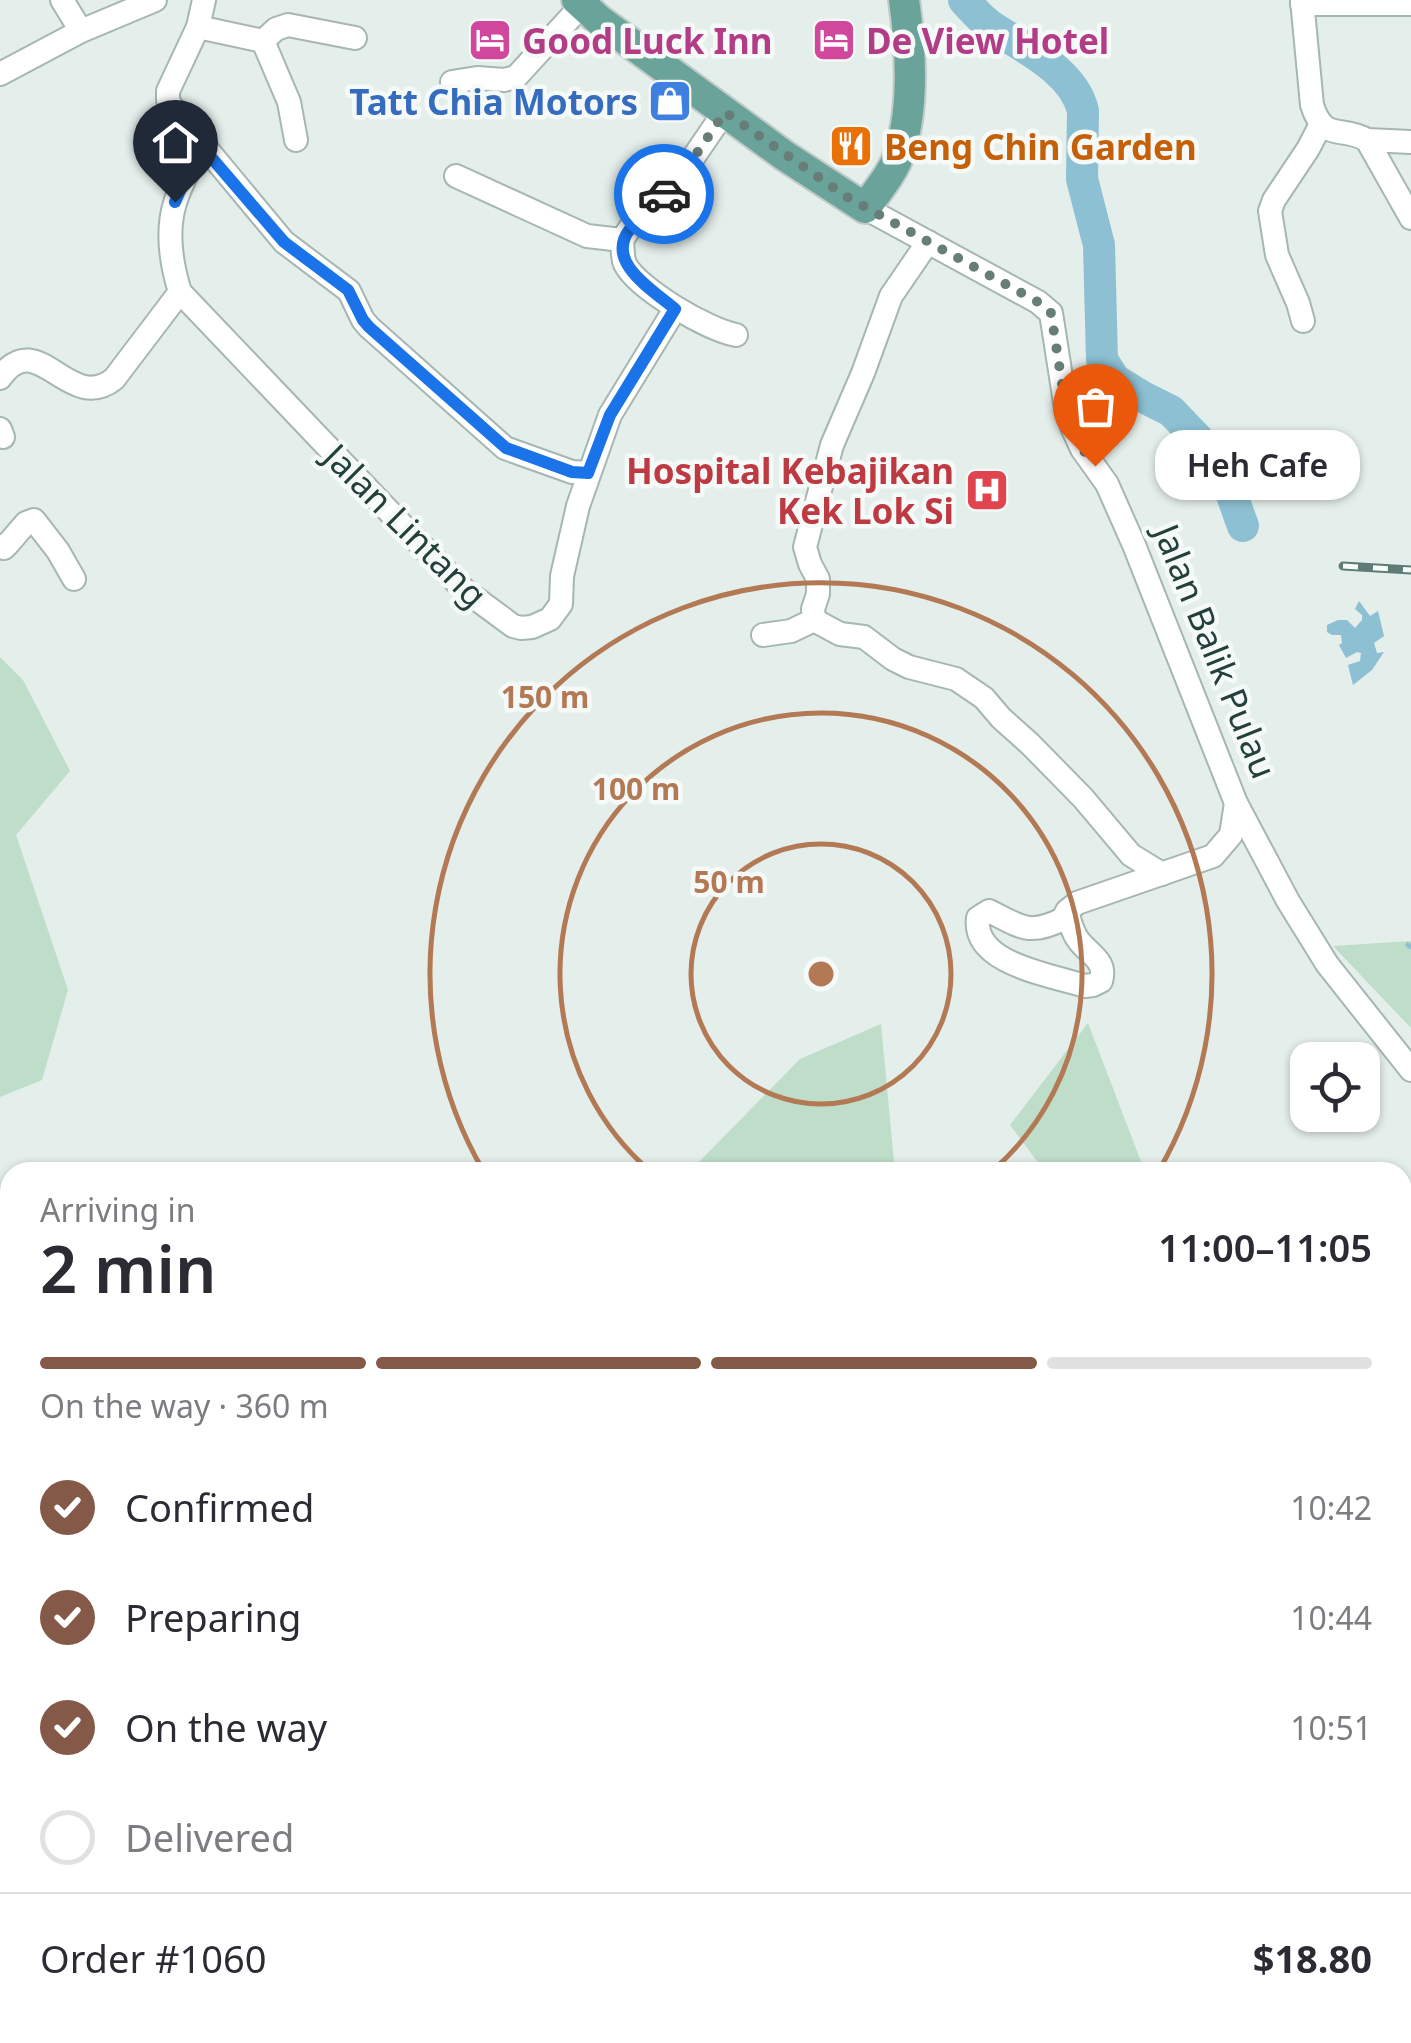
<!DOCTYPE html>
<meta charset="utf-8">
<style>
:root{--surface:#fff;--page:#f7f7f7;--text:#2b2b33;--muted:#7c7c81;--line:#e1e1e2;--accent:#845947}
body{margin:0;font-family:"Noto Sans",sans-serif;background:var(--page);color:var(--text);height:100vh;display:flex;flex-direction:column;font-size:38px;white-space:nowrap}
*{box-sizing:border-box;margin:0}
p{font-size:32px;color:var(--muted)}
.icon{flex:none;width:55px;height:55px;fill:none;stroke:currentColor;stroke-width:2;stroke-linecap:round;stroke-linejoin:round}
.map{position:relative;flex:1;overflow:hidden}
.drawer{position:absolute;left:0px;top:1162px;width:1412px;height:882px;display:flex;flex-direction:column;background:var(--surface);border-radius:30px 30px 0 0;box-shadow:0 2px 8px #0004}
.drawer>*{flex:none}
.tools{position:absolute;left:1290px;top:1042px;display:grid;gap:20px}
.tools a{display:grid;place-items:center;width:90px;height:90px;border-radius:20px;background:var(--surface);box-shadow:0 2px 8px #0004;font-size:50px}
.pin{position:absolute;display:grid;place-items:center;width:85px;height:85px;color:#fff;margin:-102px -42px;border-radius:50% 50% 50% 0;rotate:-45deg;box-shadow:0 0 10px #0007}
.pin .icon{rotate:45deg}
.courier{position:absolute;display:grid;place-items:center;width:100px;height:100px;margin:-50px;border:8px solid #1a73e8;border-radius:50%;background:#fff;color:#222;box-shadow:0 2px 12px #0007}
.bubble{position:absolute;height:70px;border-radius:30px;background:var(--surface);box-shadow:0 2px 8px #0004;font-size:32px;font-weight:600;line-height:70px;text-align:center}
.summary em{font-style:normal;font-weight:600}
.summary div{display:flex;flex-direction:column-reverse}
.summary{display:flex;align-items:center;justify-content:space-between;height:170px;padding:0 40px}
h1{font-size:65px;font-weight:600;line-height:75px}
.bar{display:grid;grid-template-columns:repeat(4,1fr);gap:15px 10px;align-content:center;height:120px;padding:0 40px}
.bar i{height:12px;border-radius:8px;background:var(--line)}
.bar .selected{background:var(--accent)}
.bar p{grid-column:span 4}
.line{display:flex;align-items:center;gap:25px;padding:0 40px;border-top:2px solid var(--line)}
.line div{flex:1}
ol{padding:0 40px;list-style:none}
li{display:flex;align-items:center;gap:30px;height:110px}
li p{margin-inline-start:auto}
li .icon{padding:10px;border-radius:50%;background:var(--accent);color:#fff;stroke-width:4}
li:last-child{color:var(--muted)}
li i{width:55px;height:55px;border:5px solid var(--line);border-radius:50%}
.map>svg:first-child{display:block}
.green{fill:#bedeca}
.water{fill:#8dc0d2}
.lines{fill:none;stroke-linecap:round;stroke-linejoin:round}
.stream{stroke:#8dc0d2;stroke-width:5}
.river{stroke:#8dc0d2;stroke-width:32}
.minor-casing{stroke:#a6b6b2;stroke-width:26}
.major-casing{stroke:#c1cac8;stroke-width:34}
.minor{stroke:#fff;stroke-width:22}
.major{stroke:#69a39a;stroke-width:30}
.rail-casing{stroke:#5e7b76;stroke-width:9}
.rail{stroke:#f5faf8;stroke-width:5;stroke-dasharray:15;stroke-linecap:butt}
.done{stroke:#677d78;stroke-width:10;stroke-dasharray:0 18}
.route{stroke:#1a73e8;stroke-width:12}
.ring{fill:none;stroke:#b37954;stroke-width:5}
.labels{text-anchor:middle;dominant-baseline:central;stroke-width:9;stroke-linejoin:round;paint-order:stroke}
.hotel-label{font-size:35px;font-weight:bold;fill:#b23c85;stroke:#f5faf8;text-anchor:start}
.shop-label{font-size:35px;font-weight:bold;fill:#366cbe;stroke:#f5faf8;text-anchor:end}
.food-label{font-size:35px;font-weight:bold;fill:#c56008;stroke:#f5faf8;text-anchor:start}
.health-label{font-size:35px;font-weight:bold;fill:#be3a42;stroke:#f5faf8;text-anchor:end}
.street-label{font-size:35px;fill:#23403b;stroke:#f5faf8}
.centre{fill:#b37954;stroke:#f5faf8;stroke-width:5}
.ring-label{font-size:30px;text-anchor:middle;font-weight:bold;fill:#b37954;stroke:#f5faf8;stroke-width:9;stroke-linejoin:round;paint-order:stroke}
</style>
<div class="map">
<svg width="1411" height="2043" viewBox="0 0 1411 2043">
<rect width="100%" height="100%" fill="#e4eeea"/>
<g class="green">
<polygon points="0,657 23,680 70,771 16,835 68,990 42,1080 0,1097"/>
<polygon points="1411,941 1411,1028 1333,946"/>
<polygon points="1088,1023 1145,1172 1045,1172 1010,1125"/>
<polygon points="881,1024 895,1172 689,1172 800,1059"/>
<polygon points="0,1190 10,1198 10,1774 0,1761"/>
<polygon points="1403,1519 1411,1528 1411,1876 1403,1882"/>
<polygon points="0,1853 10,1857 10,2035 1354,2035 1356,2043 0,2043"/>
</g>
<polygon class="water" points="1359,601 1370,616 1378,611 1384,636 1374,643 1377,653 1384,652 1372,670 1353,685 1348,665 1360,661 1361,653 1357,652 1346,658 1339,645 1342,643 1341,635 1332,635 1327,632 1327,625 1338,620 1347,620 1355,628 1362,620 1362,615 1355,609"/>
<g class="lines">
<polyline class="stream" points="1408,945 1411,947"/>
<path class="river" d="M964 0C972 9 982 20 992 27 1024 48 1074 71 1083 111L1082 179 1099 245 1102 360 1115 380 1141 396 1171 411 1196 437 1223 470 1243 526"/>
<g class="minor-casing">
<g id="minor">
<polyline points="62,0 81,31"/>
<polyline points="204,0 198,27 168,91 168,100 171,106 284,242 349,291 363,320 369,327 505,448 572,472 588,473"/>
<path d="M1302 0 1312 105C1324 143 1341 125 1367 140L1411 218"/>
<polyline points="1302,4 1411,4"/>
<polyline points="198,27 263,41 276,29 288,25 355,38"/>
<polyline points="263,41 289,102 296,140"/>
<polyline points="0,74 81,31 155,0"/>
<polyline points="452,82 477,78 504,80 516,77 582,5"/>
<path d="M725 111 680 177 630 228 622 240C623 248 622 257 625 264 638 289 708 330 736 335"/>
<polyline points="1367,140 1411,142"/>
<path d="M199 142 198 150C191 168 180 185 175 203 166 232 171 263 180 292L463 589 513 626 521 628 532 627 550 619 561 604 562 576 578 506 610 415 675 309"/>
<polyline points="456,176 587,236 622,240"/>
<polyline points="865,208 1038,302 1051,313 1066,409 1072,427 1082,449 1107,484 1134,545 1236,803 1288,901 1327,964 1411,1070"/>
<polyline points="1303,321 1298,303 1277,255 1270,211 1274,200 1308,149 1321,124"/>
<path d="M0 378C38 324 68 415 114 379L180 292"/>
<polyline points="0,429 3,437"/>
<polyline points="0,546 4,548 7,545 26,523 34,520 58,551 74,579"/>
<polyline points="814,620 840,634 864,637 893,659 909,667 956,679 984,698 1001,718 1030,744 1083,798 1131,855 1162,874"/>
<polyline points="763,635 791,631 814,620 813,609 818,594 818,579 810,564 805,547 832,445 863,373 891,296 928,242"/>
<path d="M1067 911C1070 922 1072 932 1079 941 1090 955 1107 961 1101 981L1093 985 1085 986C1051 975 972 964 978 918L989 911C1021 927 1029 936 1063 919L1067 911 1077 903 1213 856 1231 835 1236 803"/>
</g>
</g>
<g class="major-casing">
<path id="major" d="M577 0 599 20 785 156 865 208C876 193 888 179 896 162 915 116 911 49 904 0"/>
</g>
<use href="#minor" class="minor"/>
<use href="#major" class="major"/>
<g class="rail-casing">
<polyline id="rail" points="1343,566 1411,570"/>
</g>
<use href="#rail" class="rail"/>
</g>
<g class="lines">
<polyline class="done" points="664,194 680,178 725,112 847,197 1038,302 1051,313 1066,409 1082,448 1095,466"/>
<path class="route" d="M175 202 198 150V142L284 242 348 290 363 320 369 327 506 448 572 472 588 473 610 415 675 309C653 290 604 262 630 229 639 216 652 205 664 194"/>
</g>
<g class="ring">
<circle cx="821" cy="974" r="130"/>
<path d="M651 1172A261 261 0 1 1 991 1172"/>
<path d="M484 1172A391 391 0 1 1 1158 1172"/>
</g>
<defs>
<g id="hotel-square" transform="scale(2.25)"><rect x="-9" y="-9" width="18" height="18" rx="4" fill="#d1479c" stroke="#f5faf8"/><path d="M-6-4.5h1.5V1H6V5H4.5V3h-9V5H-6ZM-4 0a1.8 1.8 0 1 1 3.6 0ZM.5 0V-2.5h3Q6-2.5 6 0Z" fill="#fff"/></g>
<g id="shop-square" transform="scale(2.25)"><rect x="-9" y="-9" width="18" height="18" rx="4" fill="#3f7fe0" stroke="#f5faf8"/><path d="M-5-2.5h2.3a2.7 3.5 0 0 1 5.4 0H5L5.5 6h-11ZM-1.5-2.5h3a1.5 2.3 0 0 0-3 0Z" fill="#fff"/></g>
<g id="restaurant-square" transform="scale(2.25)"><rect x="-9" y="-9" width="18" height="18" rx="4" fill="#e8710a" stroke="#f5faf8"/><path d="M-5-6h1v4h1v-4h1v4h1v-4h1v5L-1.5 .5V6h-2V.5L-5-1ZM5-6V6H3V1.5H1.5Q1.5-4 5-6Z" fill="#fff"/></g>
<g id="hospital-square" transform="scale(2.25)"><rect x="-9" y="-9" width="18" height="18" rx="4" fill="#e0444e" stroke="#f5faf8"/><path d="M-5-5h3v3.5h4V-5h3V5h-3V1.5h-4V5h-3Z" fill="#fff"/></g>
</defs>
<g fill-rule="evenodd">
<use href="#hotel-square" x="490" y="40"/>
<use href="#hotel-square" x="834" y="40"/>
<use href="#shop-square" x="670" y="101"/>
<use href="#restaurant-square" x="851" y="146"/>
<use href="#hospital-square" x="987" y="490"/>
</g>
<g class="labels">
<g class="hotel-label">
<text x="522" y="40">Good Luck Inn</text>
<text x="866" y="40">De View Hotel</text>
</g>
<g class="shop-label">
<text x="638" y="101">Tatt Chia Motors</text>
</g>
<g class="food-label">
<text x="884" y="146">Beng Chin Garden</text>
</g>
<g class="health-label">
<text x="954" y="470">Hospital Kebajikan<tspan x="954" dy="40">Kek Lok Si</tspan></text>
</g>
<g class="street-label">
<text transform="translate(406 525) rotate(45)">Jalan Lintang</text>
<text transform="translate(1216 651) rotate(68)">Jalan Balik Pulau</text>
</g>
</g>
<circle cx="821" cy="974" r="15" class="centre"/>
<g class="ring-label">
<text x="545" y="708">150 m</text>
<text x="636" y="800">100 m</text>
<text x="729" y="893">50 m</text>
</g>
</svg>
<div class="tools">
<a><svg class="icon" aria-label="locate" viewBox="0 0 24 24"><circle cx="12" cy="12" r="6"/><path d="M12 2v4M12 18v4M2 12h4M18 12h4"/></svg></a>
</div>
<div class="pin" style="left:1095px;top:466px;background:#ea580c"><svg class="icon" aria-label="bag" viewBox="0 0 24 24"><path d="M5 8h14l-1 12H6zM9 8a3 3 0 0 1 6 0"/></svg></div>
<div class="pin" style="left:175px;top:202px;background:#1f2937"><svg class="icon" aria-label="home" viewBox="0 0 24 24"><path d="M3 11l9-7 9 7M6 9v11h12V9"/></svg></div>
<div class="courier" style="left:664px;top:194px"><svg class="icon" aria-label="car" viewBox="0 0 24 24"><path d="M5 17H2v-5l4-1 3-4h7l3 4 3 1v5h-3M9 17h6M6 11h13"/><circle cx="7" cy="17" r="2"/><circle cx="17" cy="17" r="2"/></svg></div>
<div class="bubble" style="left:1155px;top:430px;width:205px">Heh Cafe</div>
<section class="drawer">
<div class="summary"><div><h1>2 min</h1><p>Arriving in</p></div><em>11:00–11:05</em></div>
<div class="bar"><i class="selected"></i><i class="selected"></i><i class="selected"></i><i></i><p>On the way · 360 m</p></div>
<ol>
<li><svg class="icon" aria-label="check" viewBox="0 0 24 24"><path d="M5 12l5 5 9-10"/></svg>Confirmed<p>10:42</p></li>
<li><svg class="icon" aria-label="check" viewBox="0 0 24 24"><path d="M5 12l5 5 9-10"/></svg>Preparing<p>10:44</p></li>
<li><svg class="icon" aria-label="check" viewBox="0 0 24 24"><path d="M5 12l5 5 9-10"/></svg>On the way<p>10:51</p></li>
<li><i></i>Delivered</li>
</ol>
<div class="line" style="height:130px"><div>Order #1060</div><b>$18.80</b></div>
</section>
</div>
